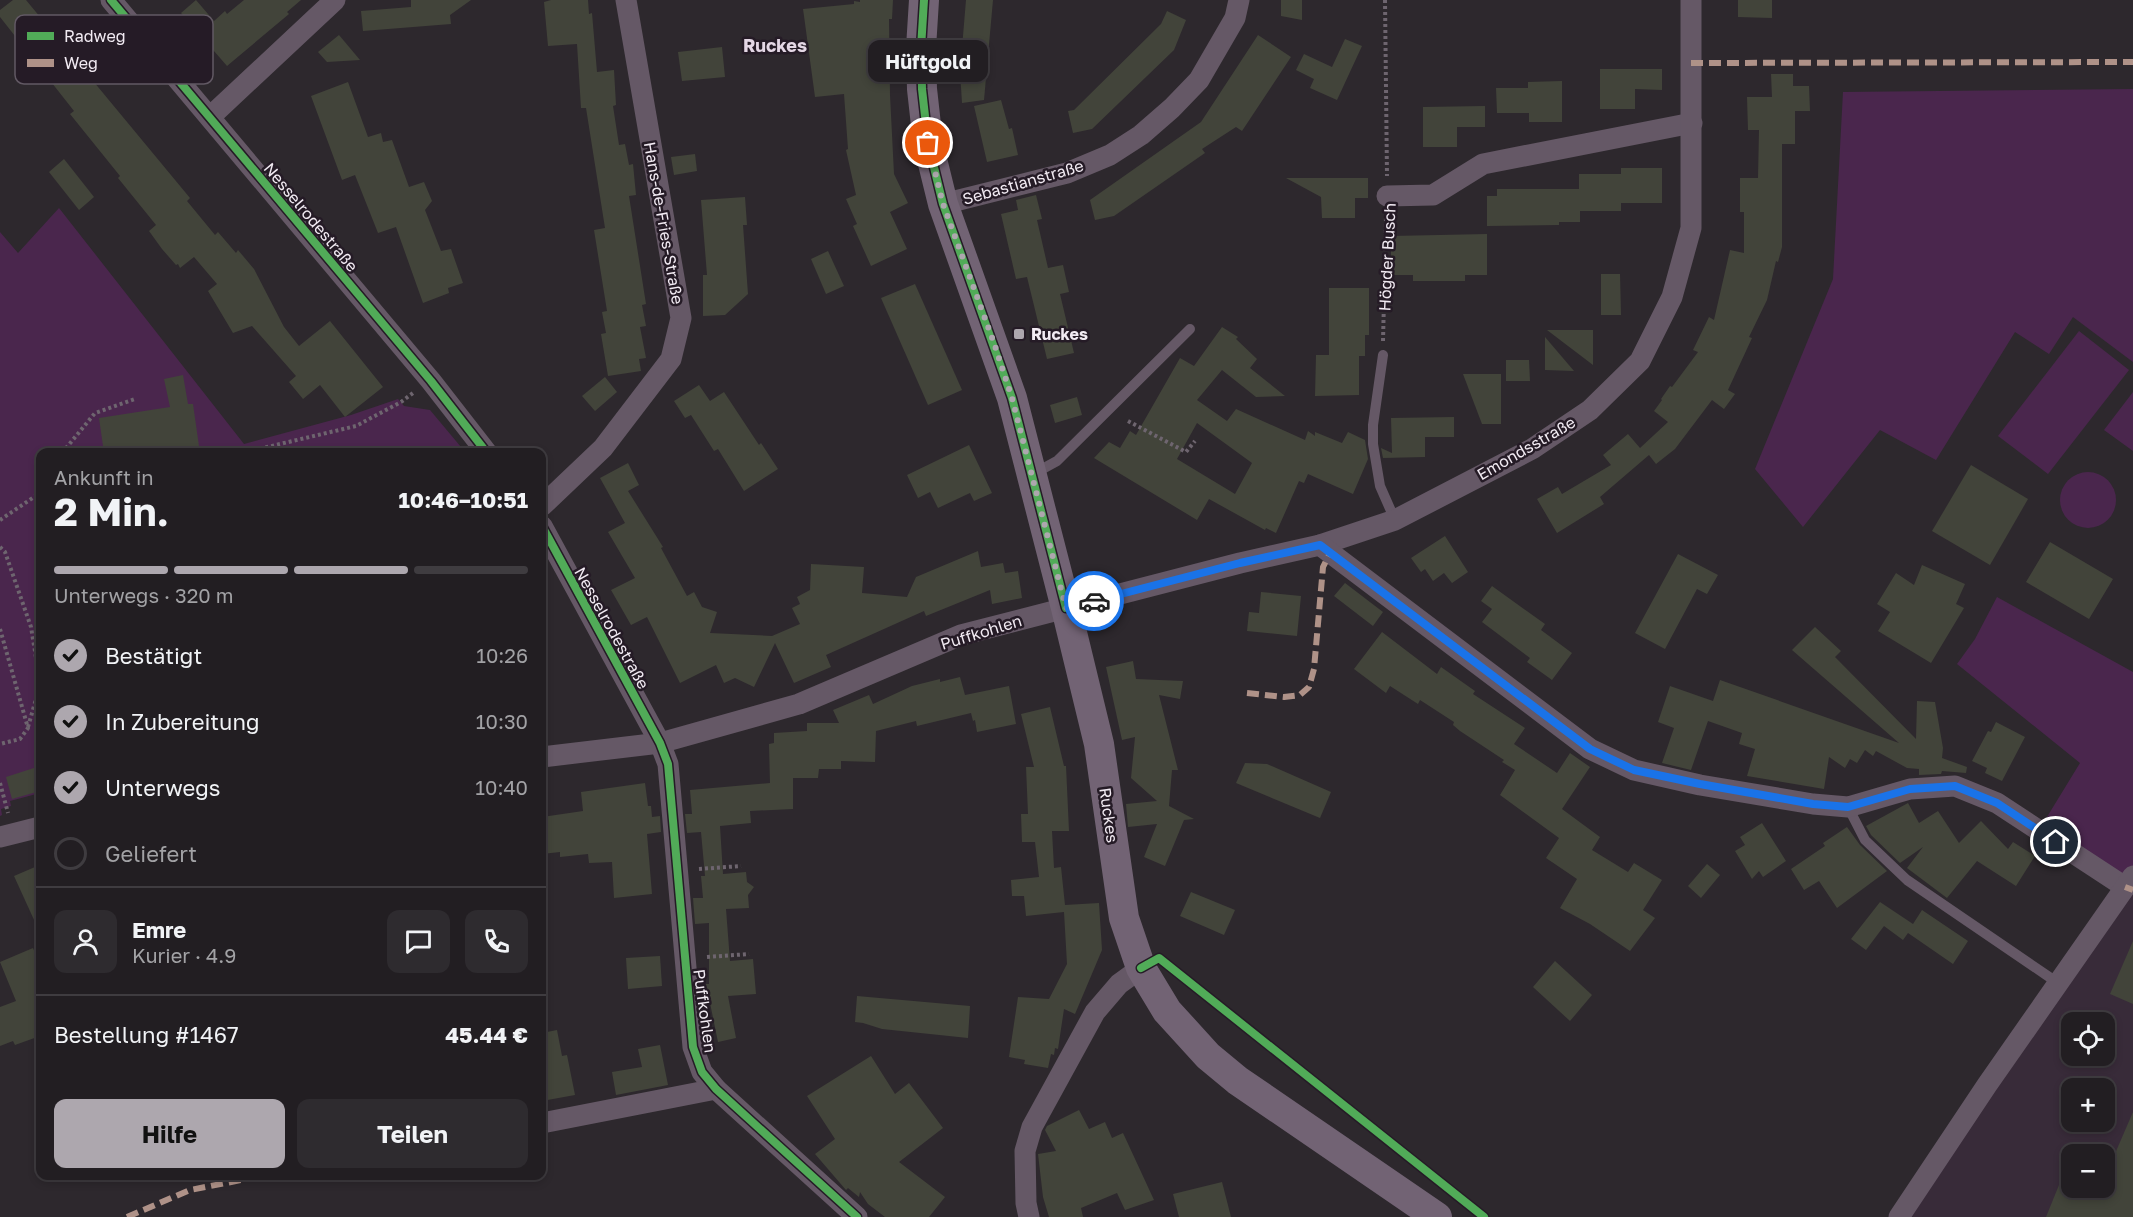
<!DOCTYPE html>
<html lang="de">
<meta charset="utf-8">
<style>
:root{--surface:#221e22;--page:#2e2b2f;--text:#f1f3f6;--muted:#a2a2a5;--line:#3f3c40;--accent:#ada7ae}
body{margin:0;font-family:"Golos Text",sans-serif;background:var(--page);color:var(--text);height:100vh;display:flex;flex-direction:column;font-size:22px;white-space:nowrap}
*{box-sizing:border-box;margin:0}
p{font-size:20px;color:var(--muted)}
.icon{flex:none;width:33px;height:33px;fill:none;stroke:currentColor;stroke-width:2;stroke-linecap:round;stroke-linejoin:round}
.map{position:relative;flex:1;overflow:hidden}
.sheet{position:absolute;left:36px;top:448px;width:510px;height:732px;display:flex;flex-direction:column;background:var(--surface);border-radius:12px;box-shadow:0 3px 9px #0003,0 0 0 2px var(--line)}
.sheet>*{flex:none}
.tools{position:absolute;left:2061px;top:1012px;display:grid;gap:12px}
.tools a{display:grid;place-items:center;width:54px;height:54px;border-radius:12px;background:var(--surface);box-shadow:0 3px 9px #0003,0 0 0 2px var(--line);font-size:30px}
.pin{position:absolute;display:grid;place-items:center;width:51px;height:51px;color:#fff;margin:-26px;border:3px solid #fff;border-radius:50%;box-shadow:0 2px 6px #0007}
.courier{position:absolute;display:grid;place-items:center;width:60px;height:60px;margin:-30px;border:4px solid #1a73e8;border-radius:50%;background:#fff;color:#222;box-shadow:0 2px 8px #0007}
.bubble{position:absolute;height:42px;border-radius:12px;background:var(--surface);box-shadow:0 3px 9px #0003,0 0 0 2px var(--line);font-size:20px;font-weight:700;line-height:42px;text-align:center}
.summary em{font-style:normal;font-weight:700}
.summary div{display:flex;flex-direction:column-reverse}
.summary{display:flex;align-items:center;justify-content:space-between;height:102px;padding:0 18px}
h1{font-size:39px;font-weight:700;line-height:45px}
.bar{display:grid;grid-template-columns:repeat(4,1fr);gap:9px 6px;align-content:center;height:72px;padding:0 18px}
.bar i{height:8px;border-radius:4px;background:var(--line)}
.bar .selected{background:var(--accent)}
.bar p{grid-column:span 4}
.line{display:flex;align-items:center;gap:15px;padding:0 18px;border-top:2px solid var(--line)}
.line div{flex:1}
.round{display:grid;place-items:center;flex:none;width:63px;height:63px;border-radius:12px;background:var(--page)}
ol{padding:0 18px;list-style:none}
li{display:flex;align-items:center;gap:18px;height:66px}
li p{margin-inline-start:auto}
li .icon{padding:6px;border-radius:50%;background:var(--accent);color:#111;stroke-width:4}
li:last-child{color:var(--muted)}
li i{width:33px;height:33px;border:3px solid var(--line);border-radius:50%}
.button{display:flex;gap:12px;margin-top:auto;padding:12px 18px}
.button a{flex:1;height:69px;border-radius:12px;background:var(--accent);color:#111;font-size:24px;font-weight:700;line-height:69px;text-align:center}
.button a+a{background:var(--page);color:var(--text)}
.map>svg:first-child{display:block}
.built{fill:#382b39;fill-rule:evenodd}
.green{fill:#4a264d}
.building{fill:#42443a;fill-rule:evenodd}
.lines{fill:none;stroke-linecap:round;stroke-linejoin:round}
.path{stroke:#6e656f;stroke-width:4;stroke-dasharray:3 3;stroke-linecap:butt}
.lane{stroke:#655866;stroke-width:10}
.street{stroke:#655866;stroke-width:21}
.secondary{stroke:#726374;stroke-width:30}
.quiet{stroke:#af9288;stroke-width:6;stroke-dasharray:12 6;stroke-linecap:butt}
.cycleway-casing{stroke:#251b26;stroke-width:11}
.cycleway{stroke:#51ab58;stroke-width:8}
.done{stroke:#ada7ae;stroke-width:6;stroke-dasharray:0 10.8}
.route{stroke:#1a73e8;stroke-width:8}
.poi-dot{fill:#ada7ae;stroke:#251b26;stroke-width:2}
.labels{text-anchor:middle;dominant-baseline:central;stroke-width:5;stroke-linejoin:round;paint-order:stroke}
.street-label{font-size:16px;fill:#f2ebf3;stroke:#251b26}
.poi-label{font-size:16px;font-weight:bold;fill:#f2ebf3;stroke:#251b26;text-anchor:start}
.neighbourhood-label{font-size:18px;font-weight:bold;fill:#e4d7e5;stroke:#251b26}
.key{fill:#251b26;stroke:#625964;stroke-width:1.5}
.key-label{font-size:16px;fill:#f2ebf3}
</style>
<div class="map">
<svg width="2133" height="1217" viewBox="0 0 2133 1217">
<rect width="100%" height="100%" fill="#2d282d"/>
<path class="built" d="M2133 876V1217H1903ZM2072 1023H2104V1056H2072ZM2072 1089H2104V1122H2072ZM2072 1155H2104V1188H2072Z"/>
<g class="green">
<polygon points="2133,89 2133,362 2073,317 2049,354 2015,332 1936,460 1880,430 1803,527 1755,469 1833,279 1843,92"/>
<polygon points="59,208 244,444 351,415 398,399 404,406 430,410 466,453 40,453 40,793 10,801 11,806 1,809 2,815 0,816 0,232 18,253"/>
<polygon points="2079,331 2129,370 2048,474 1998,436"/>
<polygon points="2133,392 2133,451 2104,430"/>
<circle cx="2088" cy="500" r="28"/>
<polygon points="1997,597 2133,672 2133,876 2125,887 2039,830 2080,763 1957,664 1975,639"/>
</g>
<g class="building">
<polygon points="13,0 26,0 190,198 187,201 215,235 218,232 236,253 238,250 254,269 284,327 299,346 330,321 383,387 345,417 320,385 303,399 289,382 296,376 252,326 233,333 208,291 217,284 194,257 180,268 178,264 176,265 162,249 149,231 156,225 118,178 120,176 70,114 74,111 0,17 0,10"/>
<polygon points="196,0 214,21 225,11 227,14 244,0 301,0 287,12 289,14 227,66 181,13"/>
<polygon points="411,0 471,0 450,15 451,24 363,31 361,11 411,7"/>
<polygon points="551,0 588,0 589,14 592,13 597,72 614,70 616,105 613,106 619,145 625,144 629,165 633,164 636,195 629,196 646,304 642,305 646,326 640,327 646,358 639,359 641,371 608,376 601,334 606,333 602,312 607,311 594,230 605,228 586,108 581,108 577,44 548,46 544,2"/>
<polygon points="860,0 893,0 892,19 889,19 890,95 894,174 908,203 890,212 907,249 871,266 853,226 857,224 846,199 856,195 846,150 848,149 844,94 815,97 804,16 803,9 854,4 854,1 860,2"/>
<polygon points="966,0 993,0 984,100 962,103 960,72"/>
<polygon points="1281,0 1302,0 1302,20 1281,16"/>
<polygon points="1738,0 1772,0 1772,18 1738,17"/>
<polygon points="1167,11 1186,20 1174,50 1092,129 1073,133 1068,111 1074,110 1161,24"/>
<polygon points="339,35 360,60 327,62 318,52"/>
<polygon points="1258,35 1291,57 1242,131 1236,127 1202,149 1205,153 1114,216 1095,220 1090,200 1201,122"/>
<polygon points="1345,39 1362,46 1337,100 1310,88 1314,79 1296,70 1304,54 1332,67"/>
<polygon points="722,47 725,77 682,81 678,52"/>
<polygon points="1600,69 1662,69 1662,90 1635,89 1635,109 1600,109"/>
<polygon points="1771,74 1793,74 1793,86 1809,86 1810,111 1795,111 1795,144 1782,144 1782,247 1778,262 1776,261 1767,300 1749,337 1752,338 1728,390 1735,394 1724,409 1712,400 1675,449 1656,464 1649,455 1600,497 1604,504 1557,533 1537,499 1558,487 1562,494 1611,465 1603,455 1628,434 1640,448 1668,422 1654,411 1662,400 1661,399 1670,386 1672,387 1698,352 1693,350 1709,317 1714,320 1730,250 1744,253 1744,212 1740,212 1740,178 1758,178 1759,130 1748,130 1747,97 1772,97"/>
<polygon points="1562,81 1562,122 1529,122 1529,113 1497,113 1496,88 1528,88 1528,82"/>
<polygon points="348,82 368,137 381,133 383,142 392,140 409,187 424,182 432,201 425,210 441,251 451,249 463,283 448,288 449,293 423,303 396,227 378,233 355,175 342,180 311,96"/>
<polygon points="1001,100 1009,129 1012,128 1018,155 987,162 974,106"/>
<polygon points="1485,106 1485,127 1457,127 1457,147 1423,147 1423,107"/>
<polygon points="695,154 697,171 674,175 671,157"/>
<polygon points="64,159 94,197 79,210 49,172"/>
<polygon points="1621,168 1662,168 1662,203 1621,203 1621,211 1580,211 1580,222 1559,222 1559,225 1487,226 1487,196 1497,196 1497,189 1579,189 1579,174 1621,174"/>
<polygon points="1286,178 1368,178 1368,198 1355,198 1355,218 1322,218 1321,197"/>
<polygon points="1036,195 1042,219 1037,220 1048,268 1063,265 1069,292 1060,294 1074,353 1047,359 1027,277 1016,279 1001,214 1018,210 1016,200"/>
<polygon points="745,197 747,225 743,225 748,294 725,315 703,316 703,275 707,275 701,200"/>
<polygon points="1487,234 1487,275 1465,275 1465,281 1413,281 1413,275 1391,275 1391,236"/>
<polygon points="828,251 844,286 826,294 811,259"/>
<polygon points="1601,274 1620,274 1621,315 1601,315"/>
<polygon points="915,284 962,390 928,405 881,298"/>
<polygon points="1329,288 1369,288 1369,335 1365,335 1365,356 1359,356 1359,395 1315,396 1316,355 1329,355"/>
<path d="M1222 327 1238 337 1236 339 1257 359 1250 368 1285 396 1256 397 1222 370 1197 400 1227 421 1236 409 1305 440 1308 431 1315 436V432L1342 443 1348 432 1365 440 1368 459 1353 494 1308 474 1304 483 1299 481 1276 533 1266 528 1265 530 1209 499 1197 520 1094 458 1109 442 1120 448 1130 431 1136 435 1180 358 1194 366ZM1197 423 1252 463 1235 494 1177 459Z"/>
<polygon points="1547,330 1593,330 1593,365"/>
<polygon points="1545,337 1574,371 1545,370"/>
<polygon points="1506,360 1529,360 1530,381 1506,381"/>
<polygon points="1463,374 1501,374 1501,424 1482,424"/>
<polygon points="183,375 188,404 193,404 200,453 104,453 99,418 170,407 164,379"/>
<polygon points="605,377 617,392 595,411 582,396"/>
<polygon points="699,385 710,401 724,392 759,445 761,443 778,469 744,491 718,449 714,451 691,415 685,418 674,401"/>
<polygon points="1077,397 1082,415 1055,423 1050,405"/>
<polygon points="1454,417 1454,437 1425,437 1425,457 1383,458 1381,448 1392,453 1391,418"/>
<polygon points="969,445 992,493 974,501 970,493 938,508 930,492 918,498 907,475"/>
<polygon points="628,463 639,485 628,491 663,547 661,548 687,596 694,592 702,607 717,612 710,633 772,636 800,624 792,608 800,604 797,597 810,590 811,564 864,567 862,593 907,597 916,577 978,551 981,567 1003,563 1005,573 1018,571 1022,598 992,604 990,590 926,616 924,611 826,655 831,667 794,683 775,643 754,687 735,678 724,683 716,665 680,683 647,617 631,625 611,590 635,578 608,532 625,523 600,478"/>
<polygon points="1971,465 2028,499 1990,565 1932,531"/>
<polygon points="1445,536 1468,572 1452,583 1444,573 1433,581 1425,569 1421,572 1411,558"/>
<polygon points="2050,542 2113,579 2089,619 2026,582"/>
<polygon points="1678,554 1718,575 1707,594 1697,589 1665,649 1635,633"/>
<polygon points="1922,565 1965,584 1956,604 1964,608 1931,663 1878,631 1890,612 1877,604 1896,573 1914,585"/>
<polygon points="1345,583 1383,612 1373,626 1334,596"/>
<polygon points="1492,586 1545,624 1541,630 1572,653 1552,680 1527,662 1530,658 1482,622 1492,609 1481,601"/>
<polygon points="1261,592 1301,596 1297,636 1247,631 1249,612 1259,613"/>
<polygon points="1815,627 1841,651 1835,657 1916,739 1917,701 1935,702 1943,748 1942,758 1967,767 1966,773 1942,771 1941,774 1919,775 1919,769 1907,768 1876,751 1873,756 1865,750 1857,763 1850,759 1845,768 1829,757 1824,789 1747,776 1755,749 1739,744 1742,733 1708,721 1691,770 1662,763 1674,728 1658,722 1670,686 1713,701 1720,680 1899,743 1792,650"/>
<polygon points="1382,632 1437,674 1441,667 1475,691 1473,694 1525,728 1514,744 1557,773 1570,753 1590,767 1562,809 1600,837 1592,850 1628,872 1634,863 1662,880 1643,910 1655,918 1630,951 1590,924 1560,908 1577,879 1546,858 1559,838 1500,795 1515,770 1502,762 1504,760 1460,731 1453,725 1454,722 1420,700 1418,704 1390,686 1386,693 1354,669"/>
<polygon points="1133,661 1136,679 1183,681 1180,699 1159,695 1178,770 1172,770 1169,806 1194,819 1184,820 1165,866 1144,857 1157,824 1128,827 1126,804 1157,801 1131,778 1135,737 1122,740 1106,667"/>
<polygon points="960,677 965,695 1009,686 1016,724 977,732 975,720 973,721 971,713 917,726 916,721 876,731 875,762 841,761 841,769 819,769 818,778 793,778 793,809 750,811 751,823 720,826 723,874 746,872 747,882 754,887 748,895 749,908 726,909 730,961 753,959 756,994 728,996 736,1038 718,1042 710,1003 702,1004 700,984 709,984 709,923 695,924 693,898 703,898 701,876 705,876 701,832 687,833 685,814 692,814 690,790 770,783 769,744 774,743 774,733 807,731 807,723 839,723 833,710 869,695 873,704 912,686 940,679 940,682"/>
<polygon points="1050,707 1064,766 1066,766 1069,831 1052,831 1054,868 1061,867 1065,905 1099,903 1102,950 1075,1014 1064,1009 1058,1049 1055,1048 1054,1055 1051,1054 1048,1068 1024,1064 1025,1060 1009,1057 1018,997 1049,999 1067,964 1064,912 1026,916 1024,896 1012,896 1011,880 1039,877 1035,842 1022,842 1021,814 1028,814 1026,767 1034,767 1021,714"/>
<polygon points="1996,722 2025,737 2002,781 1985,773 1987,768 1972,761 1988,731 1991,732"/>
<polygon points="1245,763 1267,764 1331,792 1320,818 1236,783"/>
<polygon points="40,766 40,791 12,799 6,777"/>
<polygon points="645,783 648,806 651,806 652,817 660,816 661,832 647,834 652,894 614,898 612,862 589,863 588,854 560,857 560,852 542,854 542,817 583,811 581,792"/>
<polygon points="1908,803 1919,823 1938,811 1959,843 1981,821 2008,849 2013,842 2035,856 2016,886 1977,861 1947,898 1907,868 1923,847 1900,863 1871,835 1866,826"/>
<polygon points="1762,823 1786,861 1763,877 1759,871 1752,879 1735,851 1745,845 1740,837"/>
<polygon points="1847,827 1860,845 1887,871 1837,908 1819,881 1804,890 1791,869 1825,846 1823,843"/>
<polygon points="1707,864 1720,875 1701,898 1688,886"/>
<polygon points="35,867 40,880 40,933 14,876"/>
<polygon points="1191,892 1235,910 1224,935 1180,916"/>
<polygon points="1880,902 1913,924 1922,910 1968,941 1953,964 1908,933 1903,940 1884,926 1866,950 1851,939"/>
<polygon points="2133,941 2133,1004 2110,994"/>
<polygon points="33,948 40,965 40,1036 15,1045 13,1041 0,1046 0,1007 16,1001 0,962"/>
<polygon points="660,956 662,986 628,989 626,958"/>
<polygon points="1555,961 1592,995 1570,1021 1533,987"/>
<polygon points="857,996 970,1006 968,1038 882,1029 863,1023 855,1022"/>
<polygon points="557,1030 562,1056 567,1055 575,1095 542,1101 542,1033"/>
<polygon points="660,1045 668,1085 616,1095 612,1072 642,1067 638,1049"/>
<polygon points="871,1056 895,1094 909,1083 943,1128 899,1162 945,1197 929,1217 885,1217 868,1204 860,1192 859,1197 848,1188 846,1190 815,1154 835,1139 807,1096"/>
<polygon points="1079,1110 1089,1129 1105,1122 1112,1138 1123,1133 1154,1200 1125,1210 1117,1193 1081,1208 1083,1217 1049,1217 1043,1197 1038,1154 1056,1151 1045,1130 1047,1126"/>
<polygon points="2133,1112 2133,1217 2046,1217 2061,1180 2072,1185 2072,1188 2080,1188 2098,1195 2101,1188 2104,1188 2104,1179"/>
<polygon points="1222,1182 1231,1217 1179,1217 1173,1194"/>
</g>
<g class="lines">
<g class="path">
<polyline points="1385,0 1387,176"/>
<polyline points="1383,341 1386,217"/>
<polyline points="1128,421 1186,452 1195,441"/>
<polyline points="62,453 95,413 135,399"/>
<polyline points="242,453 356,426 401,402 413,393"/>
<polyline points="0,520 40,493"/>
<polyline points="0,547 5,552 31,627 40,682"/>
<polyline points="0,629 28,728 20,739 0,744"/>
<polyline points="28,727 40,685"/>
<polyline points="0,783 8,813"/>
<polyline points="699,869 741,866"/>
<polyline points="707,957 749,954"/>
</g>
<g class="lane">
<polyline points="1383,355 1373,425 1373,444 1380,486 1395,520"/>
<polyline points="1035,473 1057,461 1190,329"/>
<polyline points="1848,807 1865,840 1907,880 2058,983"/>
</g>
<g class="street">
<polyline points="111,0 431,381 487,453"/>
<polyline points="210,117 335,0"/>
<polyline points="1387,196 1433,195 1483,164 1692,123"/>
<polyline points="943,204 1067,173 1110,155 1141,135 1172,108 1199,80 1235,18 1239,0"/>
<polyline points="542,506 603,448 671,359 681,318 626,0"/>
<polyline points="542,526 660,743 668,764 693,1047 702,1072 716,1089 857,1217"/>
<polyline points="1320,545 1395,520 1532,449 1590,410 1640,361 1672,297 1691,228 1691,0"/>
<polyline points="542,757 660,743 799,704 961,635 1240,563 1320,545 1590,749 1634,770 1700,785 1813,804 1848,807 1910,789 1955,786 1997,803 2125,887"/>
<polyline points="0,837 40,827"/>
<polyline points="542,1123 716,1089"/>
<polyline points="1029,1217 1026,1203 1025,1151 1032,1127 1095,1012 1119,984 1141,968"/>
<polyline points="1899,1217 1987,1085 2133,876"/>
</g>
<polyline class="secondary" points="924,0 921,48 922,89 928,143 943,204 1012,398 1066,608 1099,744 1124,918 1141,968 1167,1011 1208,1056 1237,1080 1437,1217"/>
<g class="quiet">
<polyline points="1691,63 2133,62"/>
<polyline points="1247,693 1284,697 1300,695 1309,687 1314,669 1323,567 1330,553"/>
<polyline points="2125,887 2133,890"/>
<polyline points="127,1217 190,1190 262,1176"/>
</g>
<g class="cycleway-casing">
<g id="cycleway">
<polyline points="111,0 431,381 487,453"/>
<polyline points="924,0 921,48 922,89 928,143 943,204 1012,398 1066,608"/>
<polyline points="542,526 660,743 668,764 693,1047 702,1072 716,1089 857,1217"/>
<polyline points="1141,968 1159,958 1484,1217"/>
</g>
</g>
<use href="#cycleway" class="cycleway"/>
</g>
<g class="lines">
<polyline class="done" points="928,143 943,204 994,343 1012,398 1066,608 1094,601"/>
<polyline class="route" points="1094,601 1240,563 1320,545 1590,749 1634,770 1700,784 1813,804 1848,807 1910,789 1955,786 1997,803 2056,842"/>
</g>
<rect class="poi-dot" x="1013" y="328" width="12" height="12" rx="3"/>
<g class="labels">
<g class="street-label">
<text transform="translate(1023 182) rotate(-16)">Sebastianstraße</text>
<text transform="translate(311 217) rotate(50)">Nesselrodestraße</text>
<text transform="translate(664 223) rotate(80)">Hans-de-Fries-Straße</text>
<text transform="translate(1387 257) rotate(-87)">Högder Busch</text>
<text transform="translate(1526 448) rotate(-30)">Emondsstraße</text>
<text transform="translate(612 628) rotate(61)">Nesselrodestraße</text>
<text transform="translate(981 632) rotate(-17)">Puffkohlen</text>
<text transform="translate(1109 815) rotate(82)">Ruckes</text>
<text transform="translate(705 1011) rotate(82)">Puffkohlen</text>
</g>
<g class="poi-label">
<text x="1031" y="334">Ruckes</text>
</g>
<g class="neighbourhood-label">
<text x="775" y="45">Ruckes</text>
</g>
</g>
<rect x="15" y="15" width="198" height="69" rx="9" class="key"/>
<rect x="27" y="32" width="27" height="8" fill="#51ab58"/>
<rect x="27" y="59" width="27" height="8" fill="#af9288"/>
<g class="key-label">
<text x="64" y="42">Radweg</text>
<text x="64" y="69">Weg</text>
</g>
</svg>
<div class="tools">
<a><svg class="icon" aria-label="locate" viewBox="0 0 24 24"><circle cx="12" cy="12" r="6"/><path d="M12 2v4M12 18v4M2 12h4M18 12h4"/></svg></a>
<a>+</a>
<a>−</a>
</div>
<div class="pin" style="left:928px;top:143px;background:#ea580c"><svg class="icon" aria-label="bag" viewBox="0 0 24 24"><path d="M5 8h14l-1 12H6zM9 8a3 3 0 0 1 6 0"/></svg></div>
<div class="pin" style="left:2056px;top:842px;background:#1f2937"><svg class="icon" aria-label="home" viewBox="0 0 24 24"><path d="M3 11l9-7 9 7M6 9v11h12V9"/></svg></div>
<div class="courier" style="left:1094px;top:601px"><svg class="icon" aria-label="car" viewBox="0 0 24 24"><path d="M5 17H2v-5l4-1 3-4h7l3 4 3 1v5h-3M9 17h6M6 11h13"/><circle cx="7" cy="17" r="2"/><circle cx="17" cy="17" r="2"/></svg></div>
<div class="bubble" style="left:868px;top:40px;width:120px">Hüftgold</div>
<section class="sheet">
<div class="summary"><div><h1>2 Min.</h1><p>Ankunft in</p></div><em>10:46–10:51</em></div>
<div class="bar"><i class="selected"></i><i class="selected"></i><i class="selected"></i><i></i><p>Unterwegs · 320 m</p></div>
<ol>
<li><svg class="icon" aria-label="check" viewBox="0 0 24 24"><path d="M5 12l5 5 9-10"/></svg>Bestätigt<p>10:26</p></li>
<li><svg class="icon" aria-label="check" viewBox="0 0 24 24"><path d="M5 12l5 5 9-10"/></svg>In Zubereitung<p>10:30</p></li>
<li><svg class="icon" aria-label="check" viewBox="0 0 24 24"><path d="M5 12l5 5 9-10"/></svg>Unterwegs<p>10:40</p></li>
<li><i></i>Geliefert</li>
</ol>
<div class="line" style="height:108px"><a class="round"><svg class="icon" aria-label="person" viewBox="0 0 24 24"><circle cx="12" cy="8" r="4"/><path d="M4 21q1-7 8-7t8 7"/></svg></a><div><b>Emre</b><p>Kurier · 4.9</p></div><a class="round"><svg class="icon" aria-label="chat" viewBox="0 0 24 24"><path d="M4 5h16v11H9l-5 4z"/></svg></a><a class="round"><svg class="icon" aria-label="phone" viewBox="0 0 24 24"><path d="M5 4h4l2 5-3 2q2 4 5 5l2-3 5 2v4C11 20 4 13 5 4z"/></svg></a></div>
<div class="line" style="height:78px"><div>Bestellung #1467</div><b>45.44 €</b></div>
<div class="button"><a>Hilfe</a><a>Teilen</a></div>
</section>
</div>
